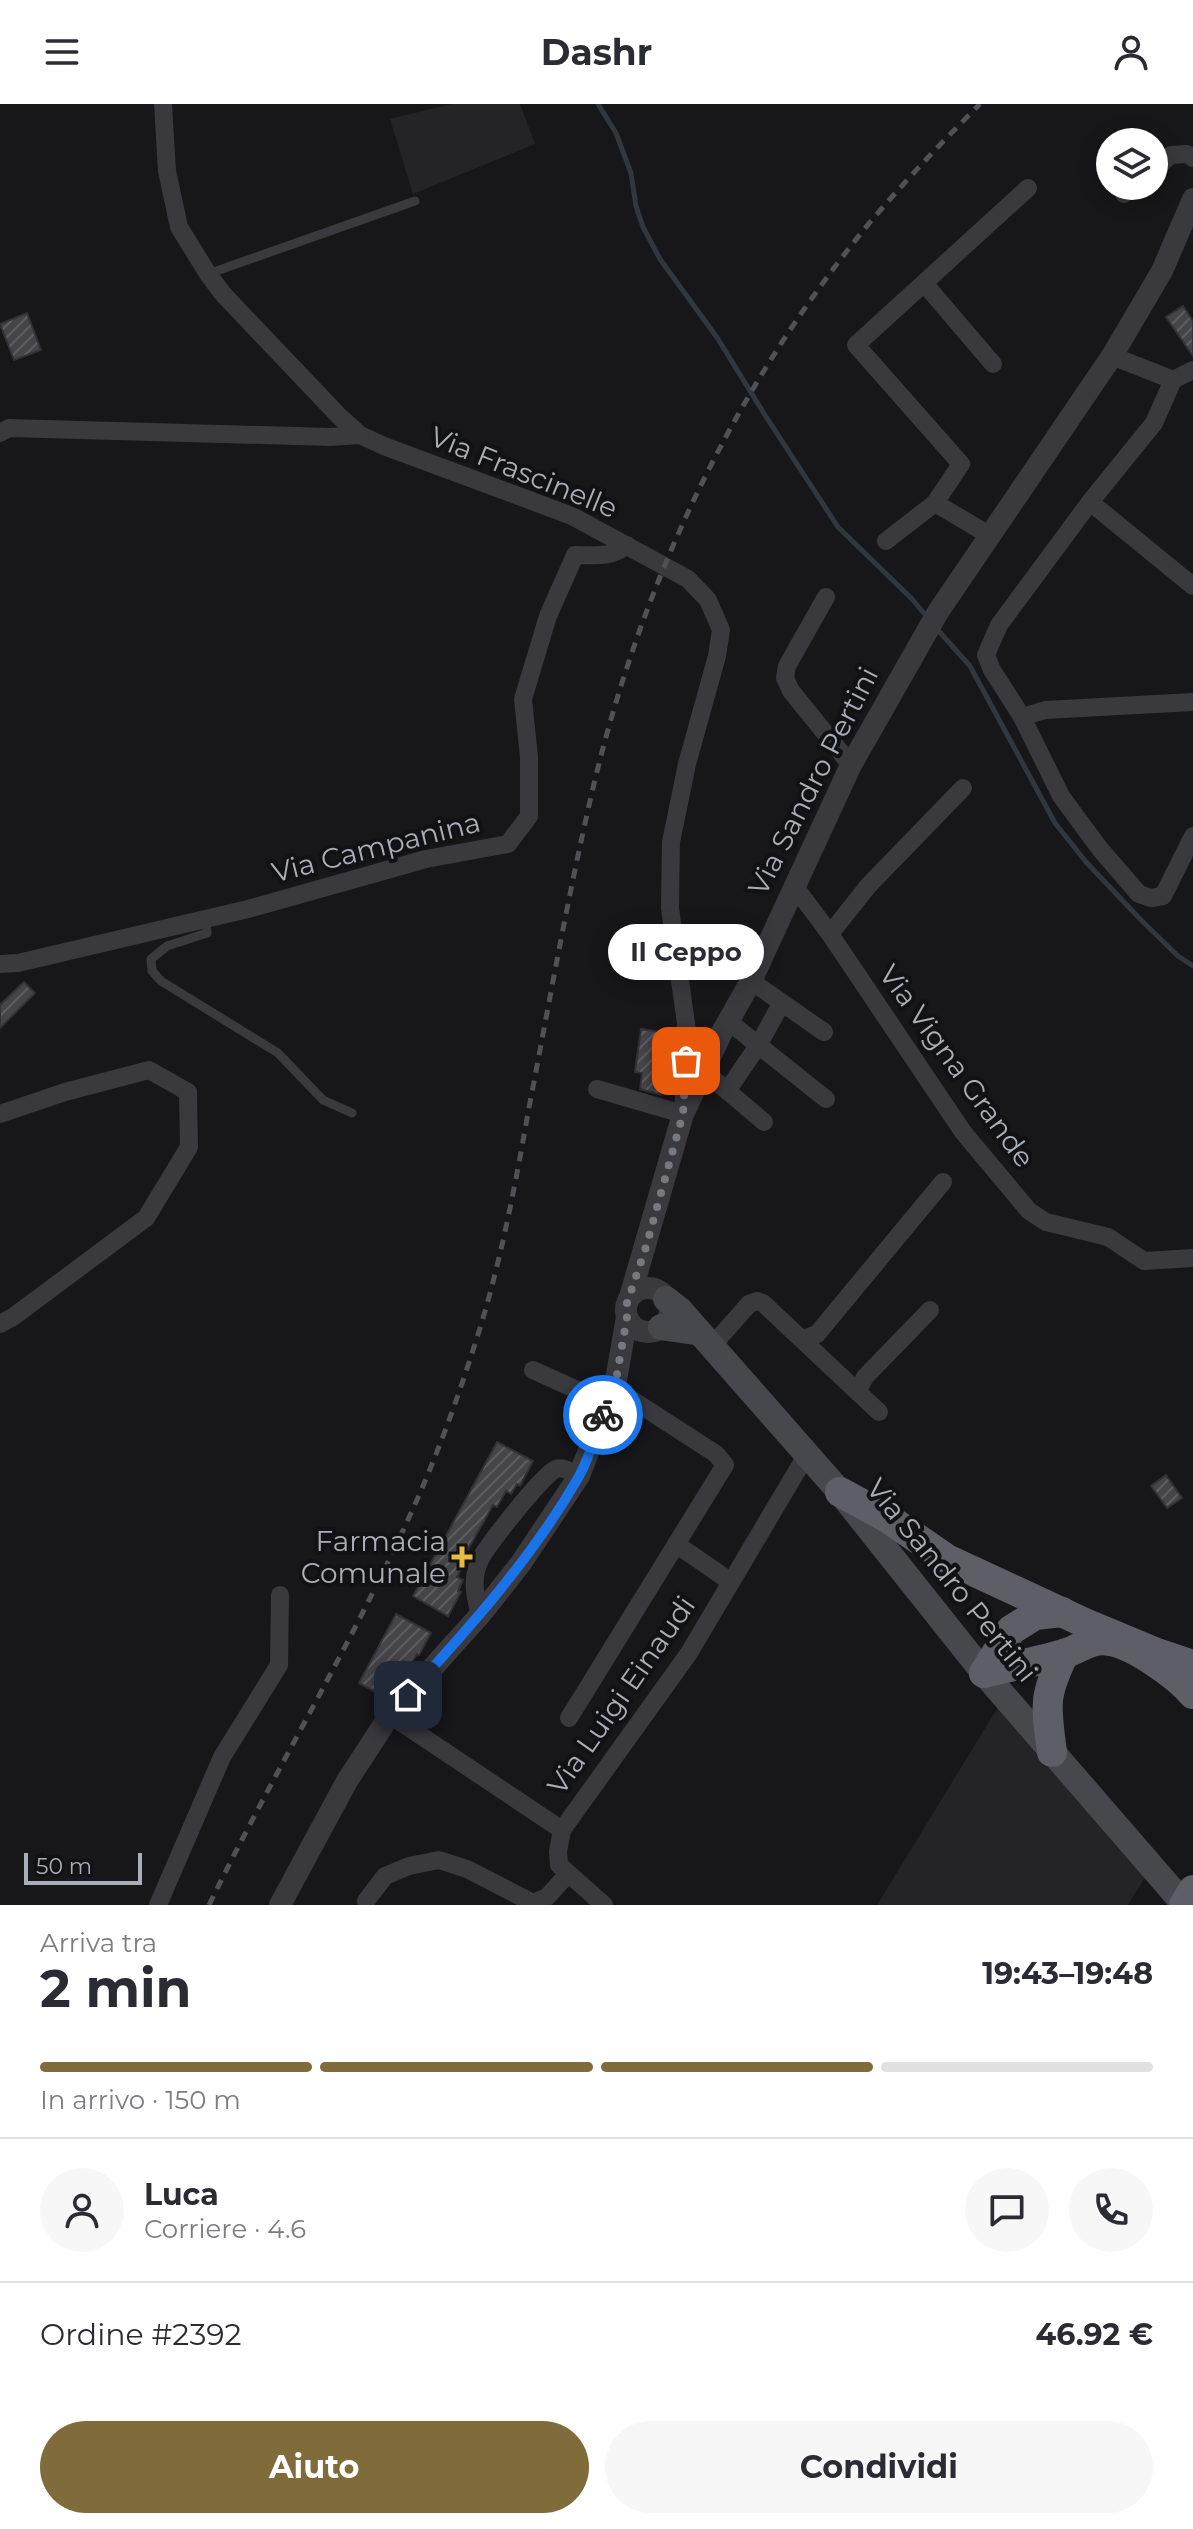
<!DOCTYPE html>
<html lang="it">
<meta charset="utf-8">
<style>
:root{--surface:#fff;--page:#f7f7f7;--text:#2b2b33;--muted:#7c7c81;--line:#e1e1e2;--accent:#7f6c3a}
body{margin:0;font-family:Montserrat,sans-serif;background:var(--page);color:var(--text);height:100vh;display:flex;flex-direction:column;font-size:30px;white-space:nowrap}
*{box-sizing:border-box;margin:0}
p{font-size:26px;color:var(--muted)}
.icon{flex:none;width:44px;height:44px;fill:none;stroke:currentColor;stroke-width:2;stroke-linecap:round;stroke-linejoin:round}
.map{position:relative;height:1801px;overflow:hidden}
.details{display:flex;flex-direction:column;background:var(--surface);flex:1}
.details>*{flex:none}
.tools{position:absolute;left:1096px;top:24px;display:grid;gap:16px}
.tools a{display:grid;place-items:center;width:72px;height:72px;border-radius:50%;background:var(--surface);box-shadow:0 4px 20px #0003;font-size:40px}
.scale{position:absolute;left:24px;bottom:20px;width:118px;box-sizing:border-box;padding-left:8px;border:4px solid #aaaeb8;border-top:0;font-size:22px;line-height:28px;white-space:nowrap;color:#aaaeb8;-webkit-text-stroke:6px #121214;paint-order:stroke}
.pin{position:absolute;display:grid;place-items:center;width:68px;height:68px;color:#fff;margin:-34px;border-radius:16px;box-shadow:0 4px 12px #0006}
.courier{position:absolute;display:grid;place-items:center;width:80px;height:80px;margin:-40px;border:6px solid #1a73e8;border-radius:50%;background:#fff;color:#222;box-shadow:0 2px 10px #0007}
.bubble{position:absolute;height:56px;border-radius:28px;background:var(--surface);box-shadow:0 4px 20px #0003;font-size:26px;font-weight:700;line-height:56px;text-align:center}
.summary em{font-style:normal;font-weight:700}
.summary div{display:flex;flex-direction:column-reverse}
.summary{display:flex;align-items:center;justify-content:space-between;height:136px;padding:0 40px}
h1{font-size:52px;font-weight:700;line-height:60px}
.bar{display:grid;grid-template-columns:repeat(4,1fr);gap:12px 8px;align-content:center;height:96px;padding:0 40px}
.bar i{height:10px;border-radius:6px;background:var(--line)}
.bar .active{background:var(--accent)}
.bar p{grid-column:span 4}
.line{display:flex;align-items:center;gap:20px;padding:0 40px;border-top:2px solid var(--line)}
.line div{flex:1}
.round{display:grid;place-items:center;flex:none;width:84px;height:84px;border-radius:42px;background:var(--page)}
.action{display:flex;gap:16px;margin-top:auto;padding:16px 40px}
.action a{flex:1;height:92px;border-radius:48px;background:var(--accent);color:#fff;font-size:32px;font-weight:700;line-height:92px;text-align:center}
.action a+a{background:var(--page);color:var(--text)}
header{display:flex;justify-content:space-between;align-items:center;height:104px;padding:0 40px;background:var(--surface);font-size:36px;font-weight:700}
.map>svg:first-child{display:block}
.built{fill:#242326}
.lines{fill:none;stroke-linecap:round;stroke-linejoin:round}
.stream{stroke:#30373e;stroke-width:5}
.building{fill:url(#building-hatch);stroke:#323135;stroke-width:2}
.service{stroke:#39393e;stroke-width:9}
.minor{stroke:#39393e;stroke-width:18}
.tertiary{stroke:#39393e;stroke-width:22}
.secondary{stroke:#47484e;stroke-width:26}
.trunk{stroke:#5d5e66;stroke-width:30}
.rail{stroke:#505157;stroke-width:5;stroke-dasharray:10 8;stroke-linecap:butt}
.trunk-bridge{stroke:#5d5e66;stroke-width:30}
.done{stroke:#777980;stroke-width:8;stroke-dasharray:0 14.4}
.route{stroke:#1a73e8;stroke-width:10}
.poi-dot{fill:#e6bb42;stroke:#121214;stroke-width:3}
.labels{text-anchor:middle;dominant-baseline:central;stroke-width:8;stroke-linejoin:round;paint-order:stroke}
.street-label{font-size:28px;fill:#aaaeb8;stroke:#121214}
.poi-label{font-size:28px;fill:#aaaeb8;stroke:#121214;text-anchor:end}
</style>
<header><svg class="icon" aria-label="menu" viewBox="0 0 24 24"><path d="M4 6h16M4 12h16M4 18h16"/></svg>Dashr<svg class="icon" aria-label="person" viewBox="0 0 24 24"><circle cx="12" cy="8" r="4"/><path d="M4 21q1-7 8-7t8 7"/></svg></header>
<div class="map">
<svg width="1193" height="1801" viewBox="0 0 1193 1801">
<defs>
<pattern id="building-hatch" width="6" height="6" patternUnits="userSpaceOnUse" patternTransform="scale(2)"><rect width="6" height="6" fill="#444449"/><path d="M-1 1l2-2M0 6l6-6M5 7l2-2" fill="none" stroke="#5c5c61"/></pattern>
</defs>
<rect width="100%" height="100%" fill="#171719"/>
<g class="built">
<polygon points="451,0 520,0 535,40 413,90 390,15"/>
<polygon points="998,1603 1147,1770 1128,1801 877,1801"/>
</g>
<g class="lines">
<g class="stream">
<polyline points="598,0 616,29 631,69 636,102 643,123 660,155 718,235 763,308 838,423 912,495 928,514"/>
<polyline points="937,525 970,562 1055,719 1086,758 1142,817 1178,852 1193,862"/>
</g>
</g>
<g class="building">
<polygon points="1183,202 1193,217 1193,252 1166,213"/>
<polygon points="27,209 41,246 14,256 0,220"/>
<polygon points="24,878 35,889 0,924 0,901"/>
<polygon points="641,925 666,929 665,937 669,938 661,991 640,985 642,969 635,968"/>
<polygon points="497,1338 533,1357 520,1382 517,1380 511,1390 506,1387 497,1403 493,1401 462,1456 465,1458 457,1473 463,1476 458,1487 461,1488 448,1512 413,1492"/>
<polygon points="1166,1371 1182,1394 1167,1404 1151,1382"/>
<polygon points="396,1510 431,1529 419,1551 417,1550 410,1561 403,1557 390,1582 387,1580 381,1591 359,1579"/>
</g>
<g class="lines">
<g class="service">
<polyline points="208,170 415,97"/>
<polyline points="206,815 207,829 167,842 151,855 152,867 161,877 278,949 323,996 352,1009"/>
</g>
<g class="minor">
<polyline points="163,0 167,67 179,123 208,170 223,190 339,312 360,331 384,342 572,412 688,475 708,496 721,526 717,552 687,660 671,738 670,804 687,927 692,950 705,968 764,1018"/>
<polyline points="1154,65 1171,51 1187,50 1193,54"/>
<polyline points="1124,90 1134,82"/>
<polyline points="924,179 993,260"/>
<polyline points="1112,252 1173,276 1193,266"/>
<polyline points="1173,276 1154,319 1090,398 999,521 986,551 992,566 1022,613 1061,692 1100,745 1139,790 1151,794 1163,792 1193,732"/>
<polyline points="0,329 9,324 330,333 360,331"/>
<polyline points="1090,398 1193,482"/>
<polyline points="935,399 961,360 856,241 1028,84"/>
<polyline points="886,437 935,399 989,431"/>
<polyline points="826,493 787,562 785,574 791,587 851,661"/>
<polyline points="1022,613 1045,606 1193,598"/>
<polyline points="795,783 830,830 963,1028 1029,1107 1046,1118 1108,1133 1144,1157 1193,1154"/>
<polyline points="830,830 868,782 963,684"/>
<path d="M0 860 18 859 248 805 426 755 508 740 529 712V653L523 595 548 512 575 451C594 451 612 454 627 441"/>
<polyline points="751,877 824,928"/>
<polyline points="728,917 826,995"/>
<polyline points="597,985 683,1010 687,938"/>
<polyline points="727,987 759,940 781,900"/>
<polyline points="0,1010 65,988 149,966 188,988 189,1043 146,1114 13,1213 0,1220"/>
<polyline points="803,1235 817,1230 943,1078"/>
<polyline points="711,1243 749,1200 757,1197 763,1199 879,1308"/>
<polyline points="533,1266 608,1300"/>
<polyline points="858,1286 865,1273 930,1206"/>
<polyline points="676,1440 731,1478"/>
<path d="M480 1511C475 1492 471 1475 480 1456 486 1443 543 1370 556 1365 563 1362 572 1369 579 1372"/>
<polyline points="390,1611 562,1726 689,1549 807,1350"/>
<polyline points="569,1614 725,1361 716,1350 614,1284"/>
<polyline points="562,1726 558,1747 559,1761 604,1801"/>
<polyline points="366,1797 385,1772 409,1762 439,1756 467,1765 533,1799 547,1793 568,1770"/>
<polyline points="158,1801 222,1653 279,1561 280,1491"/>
</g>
<g class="tertiary">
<circle cx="648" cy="1206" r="22"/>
<polyline points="630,1193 683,1010 721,930 751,877 851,661 938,508 1112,252 1162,167 1193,95"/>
<polyline points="280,1801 347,1677 390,1611 480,1511 521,1459 579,1372 616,1276 627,1213"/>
</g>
<g class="secondary">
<polyline points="666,1195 680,1206 840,1388 984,1569 1185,1801"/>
<polyline points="661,1223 697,1228"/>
</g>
<g class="trunk">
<polyline points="840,1388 886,1413 947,1455 1085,1519 1157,1549 1193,1561"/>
<path d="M984 1569C1010 1562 1037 1558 1063 1550 1079 1546 1091 1533 1110 1537 1134 1541 1177 1571 1193 1590"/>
<polyline points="984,1569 1011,1526 1035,1511 1062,1508"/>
<path d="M1052 1648C1046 1602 1043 1593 1064 1550"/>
</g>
<path class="rail" d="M209 1801C272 1672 346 1550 406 1420 433 1362 455 1303 474 1243 499 1167 514 1088 528 1009 547 911 564 813 586 715 633 496 728 290 871 117 906 76 942 38 980 0"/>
<polyline class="trunk-bridge" points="1184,1801 1193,1786"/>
</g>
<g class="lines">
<polyline class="done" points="603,1311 616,1276 627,1213 627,1199 646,1143 683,1010 686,957"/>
<path class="route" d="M408 1591C470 1523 532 1454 578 1374 589 1355 595 1332 603 1311"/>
</g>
<path class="poi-dot" d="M458 1441h8v8h8v8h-8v8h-8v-8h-8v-8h8z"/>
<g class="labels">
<g class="street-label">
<text transform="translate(524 368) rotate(22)">Via Frascinelle</text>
<text transform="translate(813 677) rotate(-63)">Via Sandro Pertini</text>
<text transform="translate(376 743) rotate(-14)">Via Campanina</text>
<text transform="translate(957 962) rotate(54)">Via Vigna Grande</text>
<text transform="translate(952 1476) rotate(51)">Via Sandro Pertini</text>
<text transform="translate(621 1591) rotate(-55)">Via Luigi Einaudi</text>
</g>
<g class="poi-label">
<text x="446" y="1437">Farmacia<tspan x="446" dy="32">Comunale</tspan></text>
</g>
</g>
</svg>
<div class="tools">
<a><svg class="icon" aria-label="layers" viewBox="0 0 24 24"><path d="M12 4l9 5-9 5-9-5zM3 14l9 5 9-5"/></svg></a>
</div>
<div class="scale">50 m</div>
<div class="pin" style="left:686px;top:957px;background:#ea580c"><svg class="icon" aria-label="bag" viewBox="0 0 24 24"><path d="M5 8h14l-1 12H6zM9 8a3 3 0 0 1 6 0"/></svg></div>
<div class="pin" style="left:408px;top:1591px;background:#1f2937"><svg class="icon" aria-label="home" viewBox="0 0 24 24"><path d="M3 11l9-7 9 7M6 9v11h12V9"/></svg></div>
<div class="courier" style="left:603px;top:1311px"><svg class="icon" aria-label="bike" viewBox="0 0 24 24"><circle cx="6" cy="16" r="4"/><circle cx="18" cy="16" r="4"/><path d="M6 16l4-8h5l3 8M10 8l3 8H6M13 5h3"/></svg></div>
<div class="bubble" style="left:608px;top:820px;width:156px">Il Ceppo</div>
</div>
<section class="details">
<div class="summary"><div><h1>2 min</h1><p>Arriva tra</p></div><em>19:43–19:48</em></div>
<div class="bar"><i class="active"></i><i class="active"></i><i class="active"></i><i></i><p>In arrivo · 150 m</p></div>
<div class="line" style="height:144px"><a class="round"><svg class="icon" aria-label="person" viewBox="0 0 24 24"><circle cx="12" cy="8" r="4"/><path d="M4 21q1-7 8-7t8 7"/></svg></a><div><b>Luca</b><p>Corriere · 4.6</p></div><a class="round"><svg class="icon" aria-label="chat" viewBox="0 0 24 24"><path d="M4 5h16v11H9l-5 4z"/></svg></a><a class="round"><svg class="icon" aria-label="phone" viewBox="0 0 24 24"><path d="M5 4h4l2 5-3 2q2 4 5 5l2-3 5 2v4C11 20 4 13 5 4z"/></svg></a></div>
<div class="line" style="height:104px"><div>Ordine #2392</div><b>46.92 €</b></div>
<div class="action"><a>Aiuto</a><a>Condividi</a></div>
</section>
